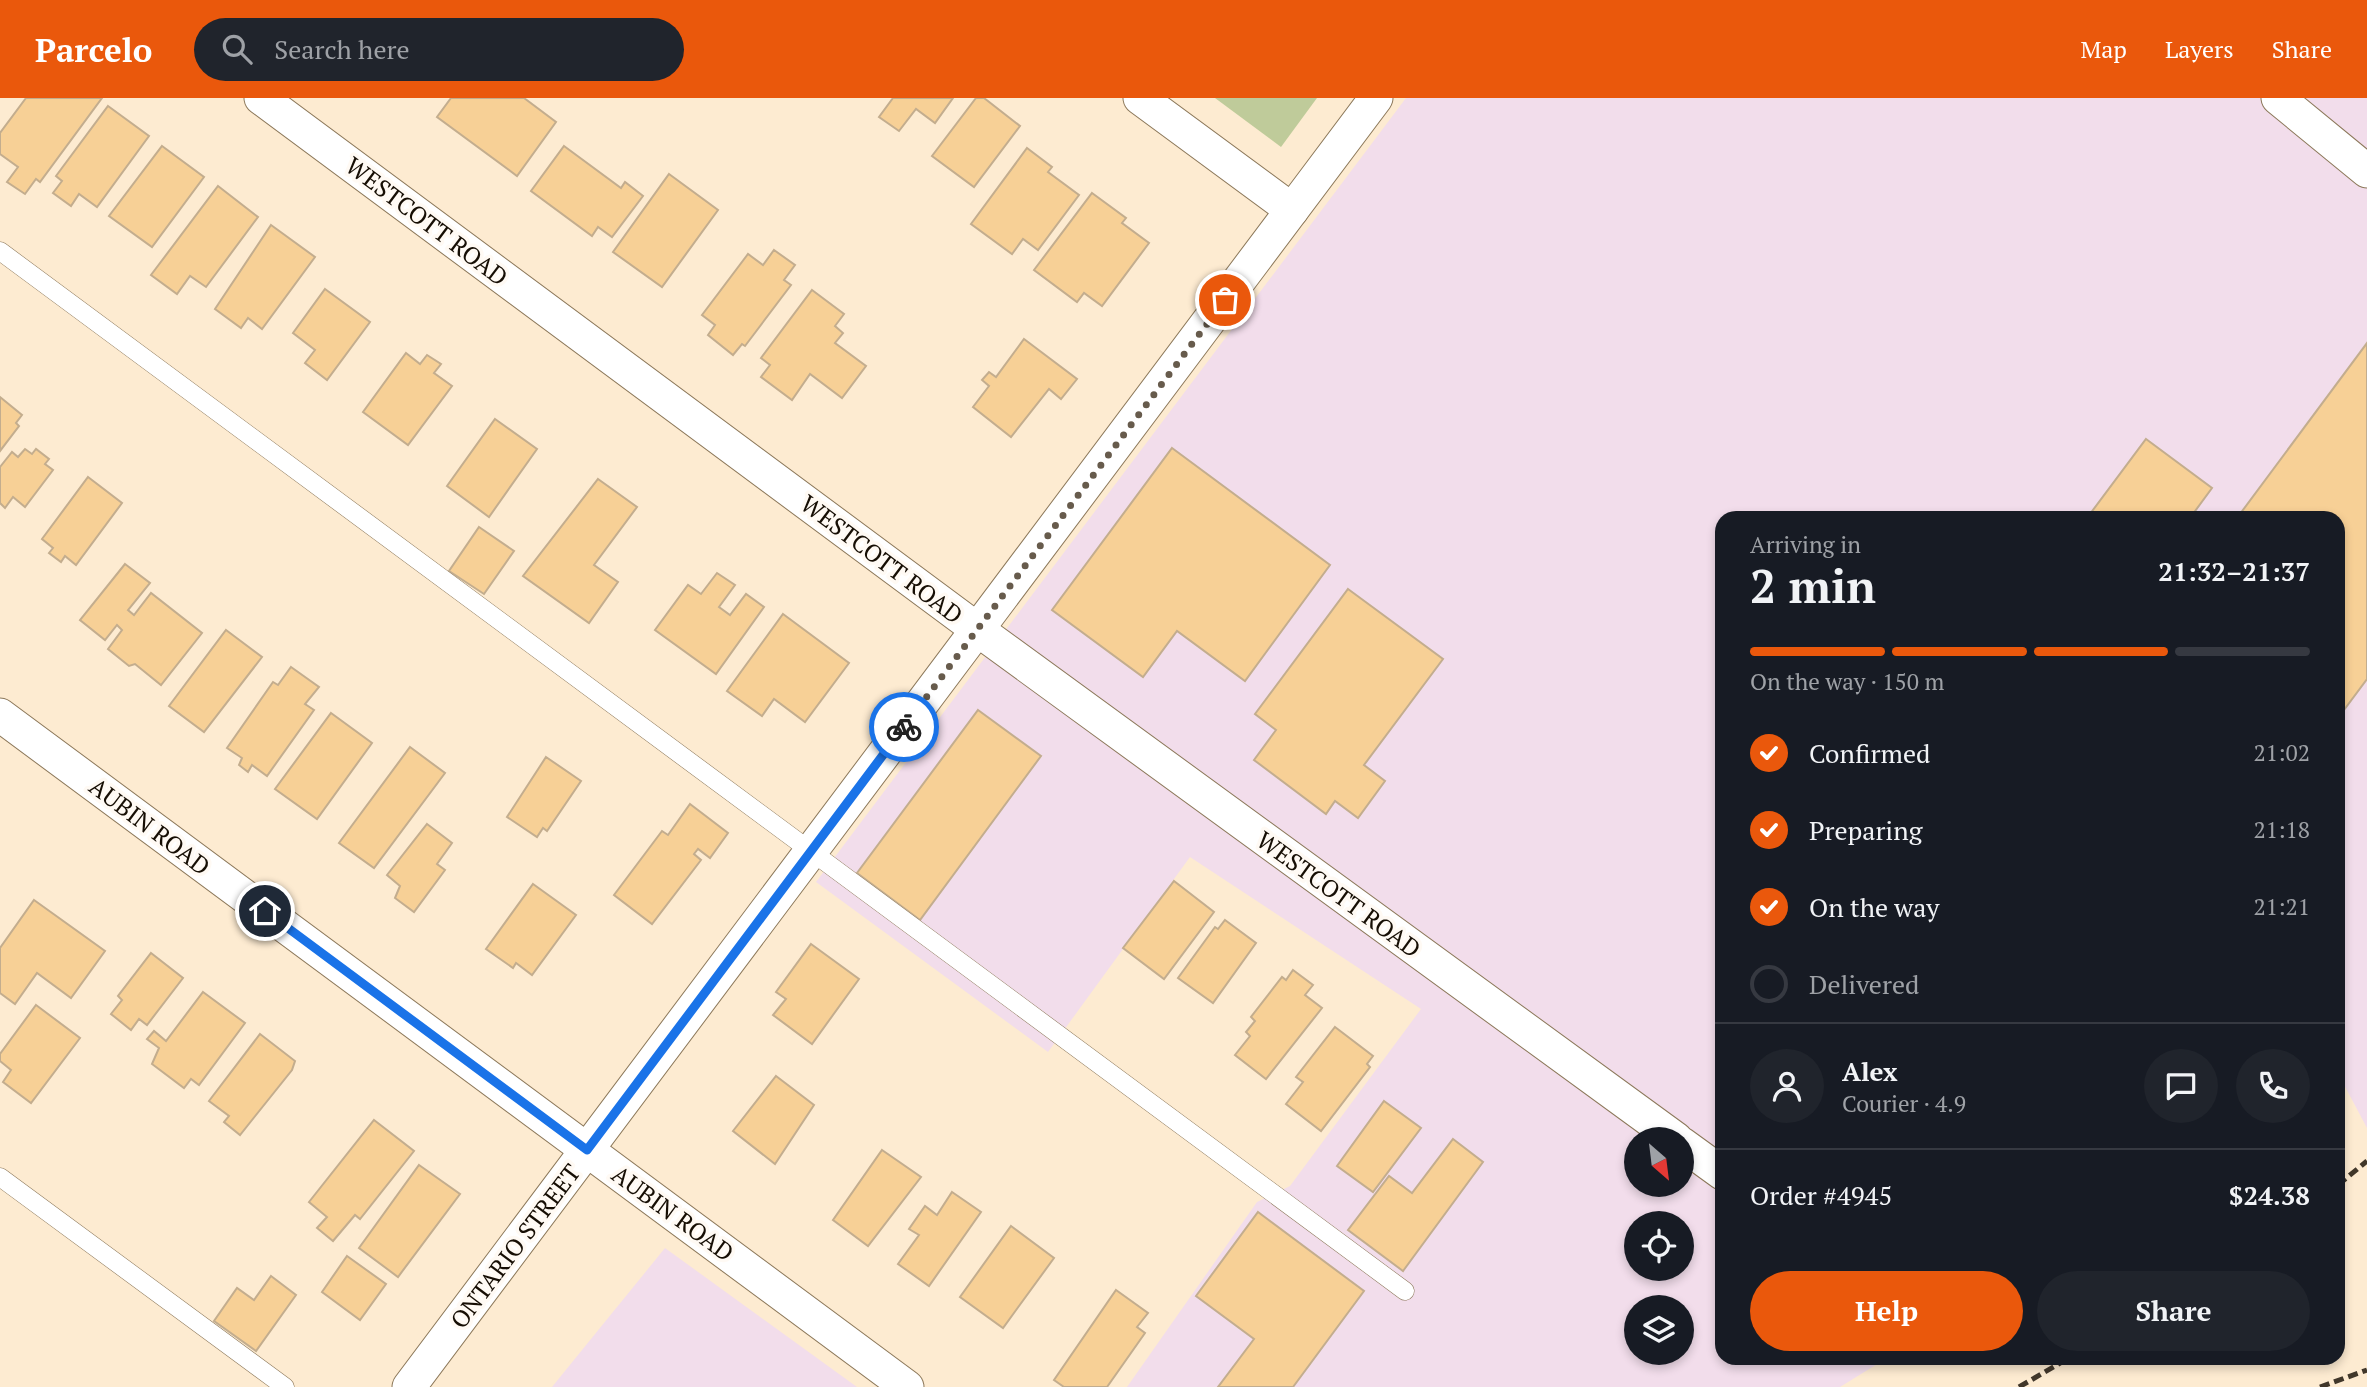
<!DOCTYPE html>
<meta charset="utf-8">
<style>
:root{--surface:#171b24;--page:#20242c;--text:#f1f3f6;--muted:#9ea1a6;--line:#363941;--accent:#ea580c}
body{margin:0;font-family:"PT Serif",serif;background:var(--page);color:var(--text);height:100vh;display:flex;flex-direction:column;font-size:26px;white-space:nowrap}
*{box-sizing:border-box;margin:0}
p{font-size:23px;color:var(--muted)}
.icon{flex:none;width:38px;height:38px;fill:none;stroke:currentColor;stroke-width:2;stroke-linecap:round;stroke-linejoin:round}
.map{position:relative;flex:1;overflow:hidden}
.side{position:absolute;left:1715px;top:413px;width:630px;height:854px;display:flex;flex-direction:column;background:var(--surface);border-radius:21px;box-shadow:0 4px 10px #0003}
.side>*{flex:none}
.needle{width:46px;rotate:152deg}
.tools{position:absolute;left:1624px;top:1029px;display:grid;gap:14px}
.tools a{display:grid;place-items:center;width:70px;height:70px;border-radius:50%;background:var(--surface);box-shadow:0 4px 10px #0003;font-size:35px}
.pin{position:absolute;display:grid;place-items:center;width:60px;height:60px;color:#fff;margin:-30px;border:4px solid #fff;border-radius:50%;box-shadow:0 2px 7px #0007}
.courier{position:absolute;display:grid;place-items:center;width:70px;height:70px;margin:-35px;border:5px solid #1a73e8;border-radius:50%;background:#fff;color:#222;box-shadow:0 2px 9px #0007}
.overview em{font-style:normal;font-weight:700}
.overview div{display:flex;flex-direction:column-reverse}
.overview{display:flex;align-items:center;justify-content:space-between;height:119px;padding:0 35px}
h1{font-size:46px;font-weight:700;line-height:52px}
.bar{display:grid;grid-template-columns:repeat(4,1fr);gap:10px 7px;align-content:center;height:84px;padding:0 35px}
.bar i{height:9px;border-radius:5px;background:var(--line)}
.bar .active{background:var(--accent)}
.bar p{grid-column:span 4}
.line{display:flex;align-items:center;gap:18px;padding:0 35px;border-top:2px solid var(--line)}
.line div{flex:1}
.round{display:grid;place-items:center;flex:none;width:74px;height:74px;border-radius:37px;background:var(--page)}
ol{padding:0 35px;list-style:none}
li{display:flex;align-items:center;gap:21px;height:77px}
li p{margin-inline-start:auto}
li .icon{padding:7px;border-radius:50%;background:var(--accent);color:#fff;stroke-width:4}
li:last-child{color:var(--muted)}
li i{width:38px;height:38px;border:4px solid var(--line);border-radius:50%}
.primary-button{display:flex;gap:14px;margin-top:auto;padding:14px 35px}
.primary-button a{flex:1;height:80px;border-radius:42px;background:var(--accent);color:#fff;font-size:28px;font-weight:700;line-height:80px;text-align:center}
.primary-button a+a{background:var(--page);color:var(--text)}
header{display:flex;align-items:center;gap:42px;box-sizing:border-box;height:98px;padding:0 35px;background:var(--accent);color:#fff}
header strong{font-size:33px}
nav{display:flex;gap:38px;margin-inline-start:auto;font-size:24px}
.search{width:490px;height:63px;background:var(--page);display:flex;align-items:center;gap:18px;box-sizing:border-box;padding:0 24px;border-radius:38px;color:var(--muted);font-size:26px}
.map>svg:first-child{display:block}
.industrial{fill:#f2ddeb;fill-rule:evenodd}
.green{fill:#bfcb9a}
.building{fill:#f7d096;stroke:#c3ad8e;stroke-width:2}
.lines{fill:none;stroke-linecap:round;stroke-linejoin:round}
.service-casing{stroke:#8c785a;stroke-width:19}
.minor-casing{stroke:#8c785a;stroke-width:35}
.service{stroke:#fff;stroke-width:18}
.minor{stroke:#fff;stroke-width:33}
.rail{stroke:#41372a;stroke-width:5;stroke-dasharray:10 5;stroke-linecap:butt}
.done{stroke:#675b4c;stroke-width:7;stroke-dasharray:0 12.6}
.route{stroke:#1a73e8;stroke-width:9}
.labels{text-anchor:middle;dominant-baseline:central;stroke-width:7;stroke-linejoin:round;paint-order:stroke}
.street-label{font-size:24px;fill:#160e04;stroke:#fffaf4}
</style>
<header>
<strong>Parcelo</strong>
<div class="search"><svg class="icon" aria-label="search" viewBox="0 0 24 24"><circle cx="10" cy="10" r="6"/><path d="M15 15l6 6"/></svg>Search here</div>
<nav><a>Map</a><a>Layers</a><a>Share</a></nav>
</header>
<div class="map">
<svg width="2367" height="1289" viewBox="0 0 2367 1289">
<rect width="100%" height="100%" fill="#fdebd1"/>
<g class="industrial">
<path d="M1406 0H2367V1030L2341 981 2338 982V420H1722V1260H1887L1840 1289H1127L1257 1104 1290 1088 1421 911 1190 759 1048 954 816 784ZM1636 1041H1682V1087H1636ZM1636 1125H1682V1171H1636ZM1636 1209H1682V1255H1636Z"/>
<polygon points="665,1150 857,1289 552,1289"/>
</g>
<polygon class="green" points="1215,0 1317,0 1281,49"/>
<g class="building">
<polygon points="26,0 102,0 40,84 36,81 25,96 7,84 18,69 0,56 0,35"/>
<polygon points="451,0 524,0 556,24 517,78 437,19"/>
<polygon points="893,0 953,0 935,25 916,11 899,33 879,19"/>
<polygon points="976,0 984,0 1020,28 974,89 932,58"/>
<polygon points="108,8 149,38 97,109 79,96 71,108 53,95 62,83 56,78"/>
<polygon points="162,48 204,79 152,149 109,118"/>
<polygon points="564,48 621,90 625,84 643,98 612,139 598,129 592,138 531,93"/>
<polygon points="1027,50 1052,69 1048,74 1079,97 1038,152 1023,141 1012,156 971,126"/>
<polygon points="669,76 718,112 662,189 613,154"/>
<polygon points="218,88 258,119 206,189 190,178 177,196 151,177"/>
<polygon points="1092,95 1126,120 1122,125 1149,145 1102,208 1084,195 1077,204 1034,172"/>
<polygon points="271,127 315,159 262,231 248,220 241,230 215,211"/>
<polygon points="774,152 795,167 784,182 791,187 745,248 742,246 733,257 708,237 715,227 702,217 748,156 763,167"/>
<polygon points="325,191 370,224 327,282 305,265 315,252 293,235"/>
<polygon points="812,192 844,216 835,228 843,235 835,245 866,268 842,300 810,276 792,302 761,279 770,267 761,260"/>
<polygon points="1024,241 1077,281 1061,301 1049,291 1011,339 973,309 989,288 982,282 989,274 996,279"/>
<polygon points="2367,245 2367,581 2338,620 2338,420 2237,420"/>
<polygon points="406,255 420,266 427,257 441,266 434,275 452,288 408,347 363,314"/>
<polygon points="0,299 22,317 16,325 19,328 0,353"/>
<polygon points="495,321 537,351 489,419 447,388"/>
<polygon points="2146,341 2212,390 2190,420 2087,420"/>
<polygon points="1172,350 1330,467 1245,583 1177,533 1143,579 1052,512"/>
<polygon points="25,351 32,356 36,351 49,361 45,366 53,372 25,409 13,399 5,410 0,405 0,369 12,354 18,359"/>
<polygon points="88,379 122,405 76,467 65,458 61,464 49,455 53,450 42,441"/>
<polygon points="598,381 637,409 594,467 618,484 589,525 523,478"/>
<polygon points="479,429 514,453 484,496 449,473"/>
<polygon points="125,466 150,485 128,512 134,517 151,495 202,535 161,587 135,566 129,568 108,551 122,532 117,527 105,542 80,522"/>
<polygon points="717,475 735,487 719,509 730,517 746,496 764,509 716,576 655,532 688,487 701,496"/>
<polygon points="1348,491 1443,561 1364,667 1385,683 1358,720 1335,703 1326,716 1254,662 1276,632 1255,616"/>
<polygon points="783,516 849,565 805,624 774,601 762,618 727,593"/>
<polygon points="226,532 262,559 204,634 169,608"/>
<polygon points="291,569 319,589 305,606 314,612 267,678 252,667 248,674 239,667 242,660 227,650 273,584 278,587"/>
<polygon points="978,612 1041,658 920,822 857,775"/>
<polygon points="331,615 372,645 317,721 275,691"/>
<polygon points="410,649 445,675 374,770 339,745"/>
<polygon points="546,659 581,683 547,733 543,730 537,739 507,719"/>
<polygon points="690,706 728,735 710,760 698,751 694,756 701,762 652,826 614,797 662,733 668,737"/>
<polygon points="427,726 452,745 437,766 445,772 414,814 395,800 400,788 387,777"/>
<polygon points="1174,783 1214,814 1164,881 1123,850"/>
<polygon points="533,786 576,817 532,877 516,865 513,870 486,851"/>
<polygon points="34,802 105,853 71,900 37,875 15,906 0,895 0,850"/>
<polygon points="1225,822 1256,845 1213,905 1178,880 1215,829 1218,831"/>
<polygon points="811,846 859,881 812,946 773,917 786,901 776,894"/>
<polygon points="151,855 183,880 147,927 139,921 131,932 111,916 122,902 118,898"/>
<polygon points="1293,872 1313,887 1305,897 1322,910 1266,981 1235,957 1250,938 1246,934 1255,923 1251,919 1282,879 1286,882"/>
<polygon points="203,894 245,925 199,987 191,981 184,990 152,966 159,950 147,941 154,933 166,943"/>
<polygon points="36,907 80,940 31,1005 3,984 11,972 0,963 0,956"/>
<polygon points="1335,929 1373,958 1367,966 1370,969 1321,1033 1286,1006 1303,984 1296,979"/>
<polygon points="260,936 295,963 292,972 240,1037 224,1024 229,1018 209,1003"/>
<polygon points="776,978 814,1007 775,1066 733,1033"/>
<polygon points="1384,1003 1421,1030 1373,1094 1337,1068"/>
<polygon points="374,1022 414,1053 360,1121 355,1117 333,1143 317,1130 327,1119 309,1104"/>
<polygon points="1453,1041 1483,1064 1403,1173 1348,1132 1389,1078 1412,1095"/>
<polygon points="882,1052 921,1079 868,1148 833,1122"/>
<polygon points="419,1067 460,1096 398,1179 359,1150"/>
<polygon points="952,1094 981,1114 929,1188 898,1166 919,1137 909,1131 925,1108 937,1117"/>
<polygon points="1258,1114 1364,1193 1293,1289 1218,1289 1254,1241 1196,1198"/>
<polygon points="1011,1128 1054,1160 1003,1230 960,1199"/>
<polygon points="347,1158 386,1186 360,1222 322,1194"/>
<polygon points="271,1178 296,1197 256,1253 214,1223 237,1190 254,1202"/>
<polygon points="1116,1192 1148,1215 1137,1229 1145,1235 1107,1289 1064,1289 1054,1282"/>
</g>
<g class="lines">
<g class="service-casing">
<g id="service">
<polyline points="0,153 1405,1193"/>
<polyline points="0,1079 285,1289"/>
</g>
</g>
<g class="minor-casing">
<g id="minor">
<polyline points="261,0 978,532 1676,1041"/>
<polyline points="1140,0 1292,112"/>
<polyline points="2278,0 2367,73"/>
<polyline points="0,617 907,1289"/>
<polyline points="1682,1046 1722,1075"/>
<polyline points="409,1289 1376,0"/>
</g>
</g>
<use href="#service" class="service"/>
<use href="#minor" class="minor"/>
<g class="rail">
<polyline points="2338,1087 2367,1063"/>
<polyline points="2019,1289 2069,1260"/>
<polyline points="2320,1289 2367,1272"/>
</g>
</g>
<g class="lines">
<polyline class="done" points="904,629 1225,202"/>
<polyline class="route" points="265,813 587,1052 904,629"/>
</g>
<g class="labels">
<g class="street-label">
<text transform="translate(427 123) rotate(37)">WESTCOTT ROAD</text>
<text transform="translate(882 461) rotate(37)">WESTCOTT ROAD</text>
<text transform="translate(150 728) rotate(37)">AUBIN ROAD</text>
<text transform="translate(1339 796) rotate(36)">WESTCOTT ROAD</text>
<text transform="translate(673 1115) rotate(36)">AUBIN ROAD</text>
<text transform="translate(515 1148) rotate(-53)">ONTARIO STREET</text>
</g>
</g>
</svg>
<div class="tools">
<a><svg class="needle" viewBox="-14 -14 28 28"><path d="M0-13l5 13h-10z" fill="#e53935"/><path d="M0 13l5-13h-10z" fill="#9ea1a6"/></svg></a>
<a><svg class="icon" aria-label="locate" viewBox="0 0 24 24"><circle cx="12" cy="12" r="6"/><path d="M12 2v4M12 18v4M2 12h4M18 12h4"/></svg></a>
<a><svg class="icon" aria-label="layers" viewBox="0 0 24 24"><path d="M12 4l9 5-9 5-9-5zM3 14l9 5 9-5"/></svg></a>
</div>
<div class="pin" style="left:1225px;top:202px;background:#ea580c"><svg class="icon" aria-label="bag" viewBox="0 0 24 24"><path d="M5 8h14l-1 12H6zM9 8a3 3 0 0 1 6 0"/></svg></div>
<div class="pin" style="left:265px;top:813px;background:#1f2937"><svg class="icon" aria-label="home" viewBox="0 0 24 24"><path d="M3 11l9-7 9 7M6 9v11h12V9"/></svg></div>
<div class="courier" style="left:904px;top:629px"><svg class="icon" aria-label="bike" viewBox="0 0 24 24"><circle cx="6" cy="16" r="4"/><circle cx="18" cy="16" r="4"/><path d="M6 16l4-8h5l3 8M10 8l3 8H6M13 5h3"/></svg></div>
<section class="side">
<div class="overview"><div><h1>2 min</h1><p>Arriving in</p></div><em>21:32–21:37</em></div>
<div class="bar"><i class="active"></i><i class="active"></i><i class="active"></i><i></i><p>On the way · 150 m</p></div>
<ol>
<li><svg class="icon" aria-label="check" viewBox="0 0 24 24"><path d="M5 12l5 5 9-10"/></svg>Confirmed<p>21:02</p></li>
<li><svg class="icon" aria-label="check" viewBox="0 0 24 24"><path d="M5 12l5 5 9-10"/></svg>Preparing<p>21:18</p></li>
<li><svg class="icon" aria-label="check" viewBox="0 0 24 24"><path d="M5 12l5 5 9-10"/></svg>On the way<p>21:21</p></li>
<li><i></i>Delivered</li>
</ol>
<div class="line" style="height:126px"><a class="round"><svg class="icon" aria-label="person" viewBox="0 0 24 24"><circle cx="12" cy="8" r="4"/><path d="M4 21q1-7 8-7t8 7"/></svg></a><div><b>Alex</b><p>Courier · 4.9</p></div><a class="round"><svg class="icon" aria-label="chat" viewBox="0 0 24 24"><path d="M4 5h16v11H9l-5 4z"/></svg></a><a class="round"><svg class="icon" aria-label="phone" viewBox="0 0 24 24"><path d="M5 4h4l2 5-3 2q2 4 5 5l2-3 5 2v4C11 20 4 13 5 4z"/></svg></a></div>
<div class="line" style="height:91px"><div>Order #4945</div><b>$24.38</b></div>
<div class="primary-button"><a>Help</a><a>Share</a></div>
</section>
</div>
